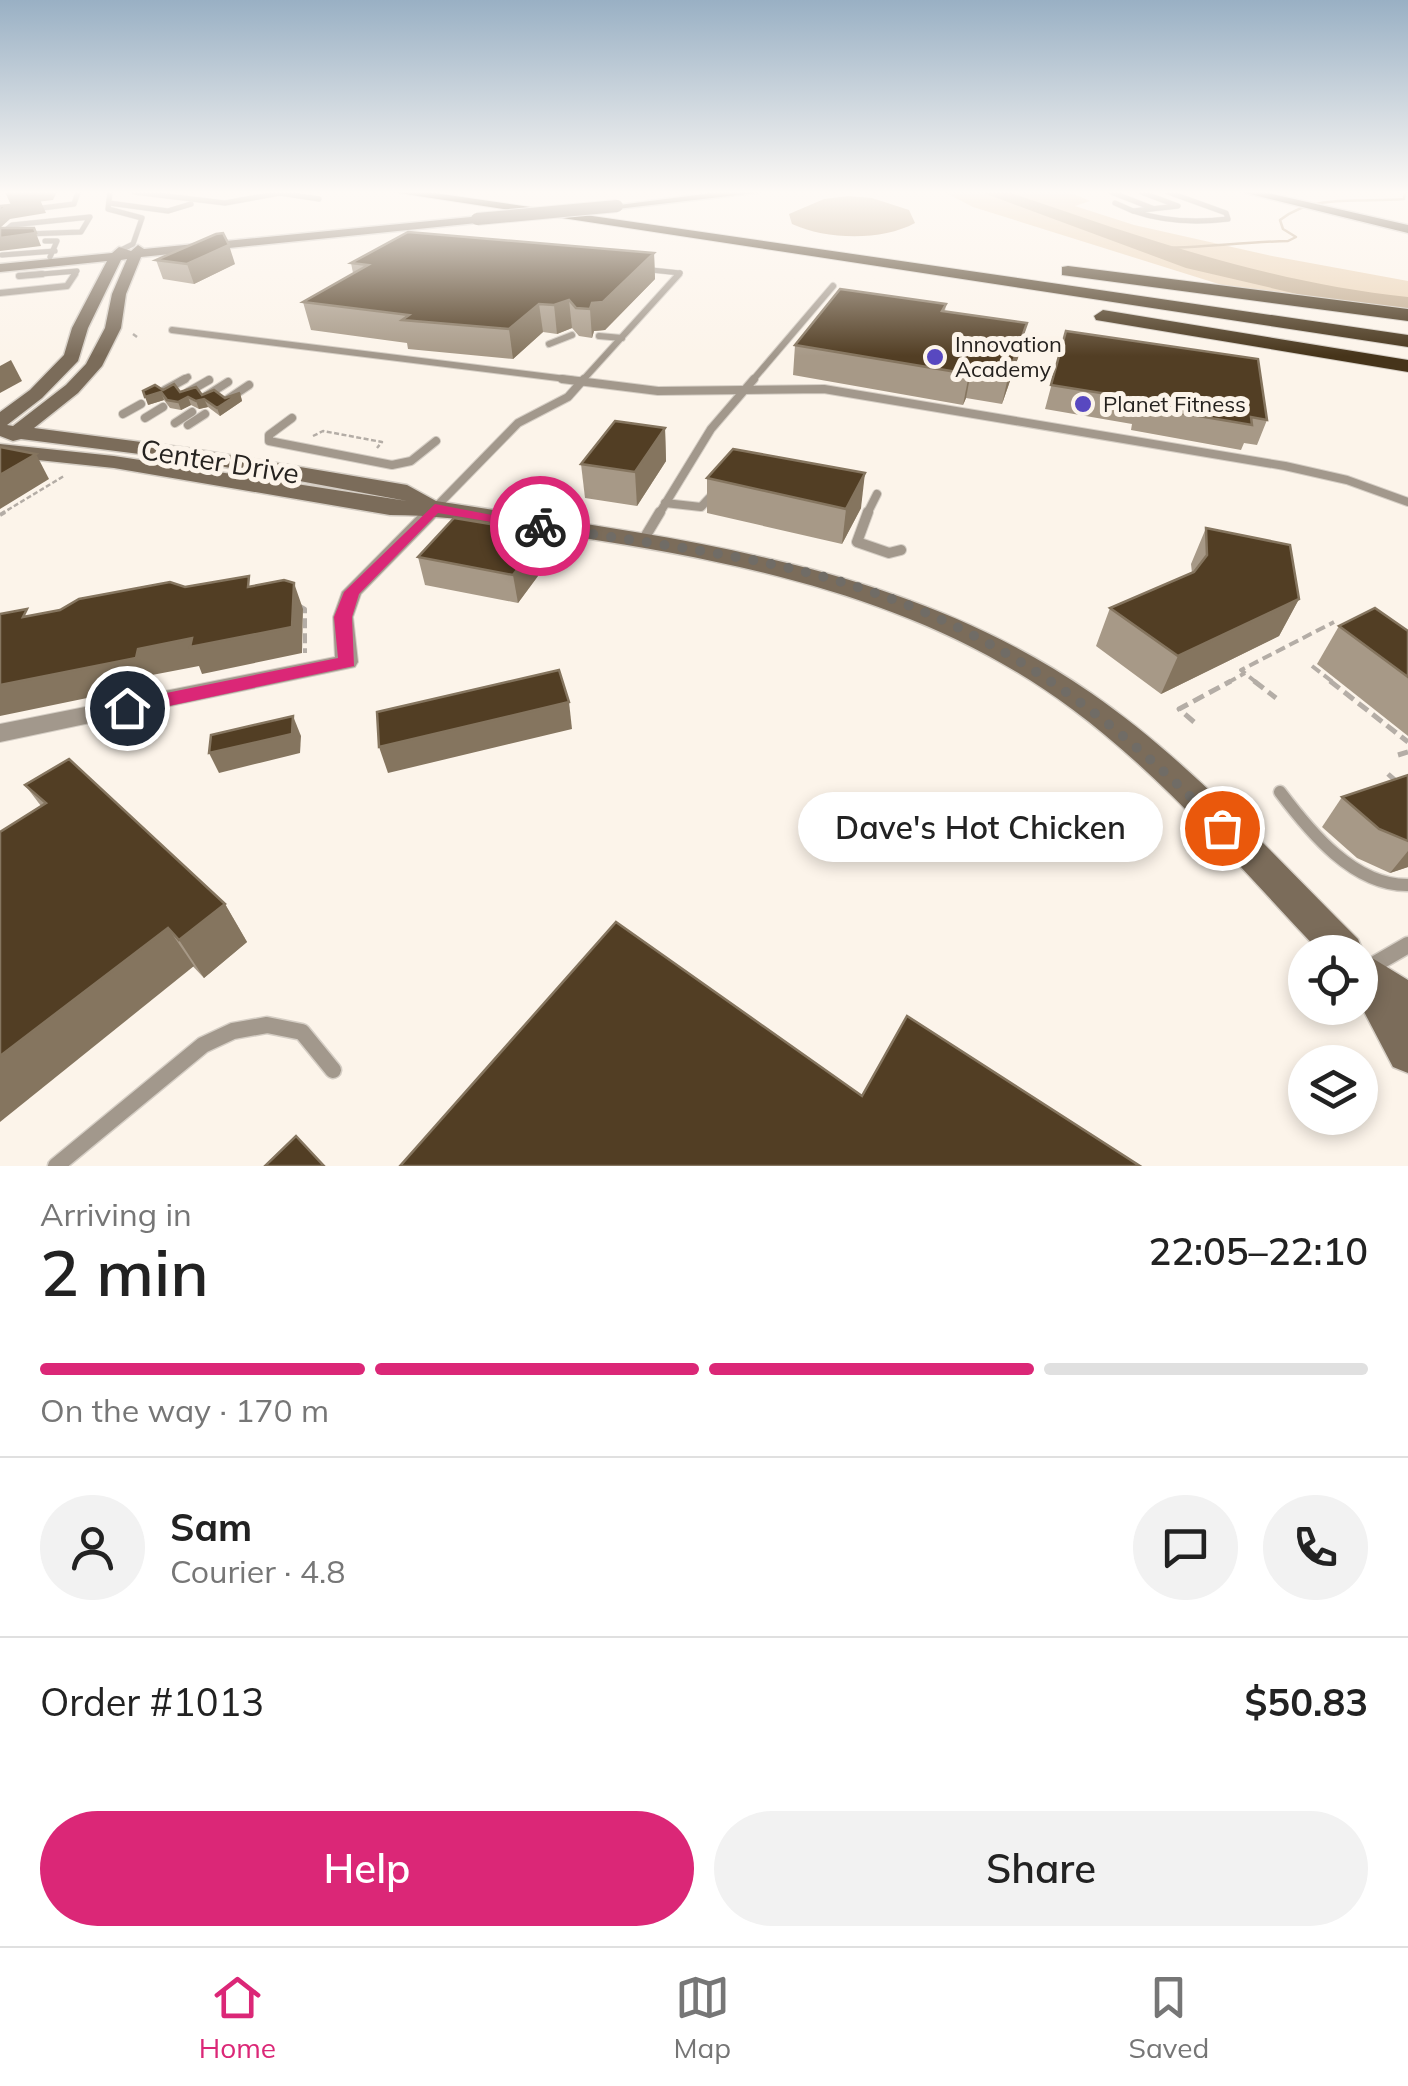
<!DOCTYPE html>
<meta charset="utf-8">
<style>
:root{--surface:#fff;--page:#f2f2f2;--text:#222;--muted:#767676;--line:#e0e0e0;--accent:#db2777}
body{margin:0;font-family:Mulish,sans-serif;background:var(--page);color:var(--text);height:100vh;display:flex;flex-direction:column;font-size:38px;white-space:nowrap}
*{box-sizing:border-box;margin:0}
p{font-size:32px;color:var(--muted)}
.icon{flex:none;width:55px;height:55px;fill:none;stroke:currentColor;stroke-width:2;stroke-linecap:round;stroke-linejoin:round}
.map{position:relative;height:1166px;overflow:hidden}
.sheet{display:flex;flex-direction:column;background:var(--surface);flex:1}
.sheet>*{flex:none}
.fabs{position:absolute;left:1288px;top:935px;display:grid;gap:20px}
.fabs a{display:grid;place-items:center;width:90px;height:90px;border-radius:50%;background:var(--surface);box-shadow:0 5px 15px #0003;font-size:50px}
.pin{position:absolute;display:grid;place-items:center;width:85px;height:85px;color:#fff;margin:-42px;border:5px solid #fff;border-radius:50%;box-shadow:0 2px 10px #0007}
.courier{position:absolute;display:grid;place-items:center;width:100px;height:100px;margin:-50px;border:8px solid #db2777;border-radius:50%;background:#fff;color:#222;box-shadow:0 2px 12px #0007}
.bubble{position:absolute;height:70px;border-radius:35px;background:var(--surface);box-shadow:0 5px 15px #0003;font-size:32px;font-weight:600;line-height:70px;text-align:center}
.head em{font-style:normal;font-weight:600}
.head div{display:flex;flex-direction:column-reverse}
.head{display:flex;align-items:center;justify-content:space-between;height:170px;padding:0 40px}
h1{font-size:65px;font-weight:600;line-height:75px}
.bar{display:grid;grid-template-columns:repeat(4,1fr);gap:15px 10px;align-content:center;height:120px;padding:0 40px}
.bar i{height:12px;border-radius:8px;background:var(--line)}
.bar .current{background:var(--accent)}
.bar p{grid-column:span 4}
.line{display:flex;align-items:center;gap:25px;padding:0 40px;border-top:2px solid var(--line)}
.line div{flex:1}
.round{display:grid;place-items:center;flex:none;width:105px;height:105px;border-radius:52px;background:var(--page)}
.cta{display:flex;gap:20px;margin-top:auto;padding:20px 40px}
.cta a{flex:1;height:115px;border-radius:60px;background:var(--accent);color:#fff;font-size:40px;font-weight:600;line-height:115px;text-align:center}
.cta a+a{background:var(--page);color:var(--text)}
.dock{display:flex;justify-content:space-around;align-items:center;height:140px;border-top:2px solid var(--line);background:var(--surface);font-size:28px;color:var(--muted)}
.dock a{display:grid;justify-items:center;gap:5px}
.dock .current{color:var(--accent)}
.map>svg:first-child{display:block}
.green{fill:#ebd4b7}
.water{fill:#c2ab8e}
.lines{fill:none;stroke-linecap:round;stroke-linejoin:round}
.stream{stroke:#c2ab8e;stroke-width:2.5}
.river{fill:#c2ab8e;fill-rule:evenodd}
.lane-far5-casing{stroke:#d5cec5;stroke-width:6}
.lane-far4-casing{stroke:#d5cec5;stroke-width:8}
.lane-far3-casing{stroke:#d5cec5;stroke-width:10}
.lane-far2-casing{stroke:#d5cec5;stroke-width:12}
.lane-far1-casing{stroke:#d5cec5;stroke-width:15}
.lane-casing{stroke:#d5cec5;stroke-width:19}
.street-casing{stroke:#d5cec5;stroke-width:2}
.secondary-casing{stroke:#d5cec5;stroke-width:3}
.primary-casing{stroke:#d5cec5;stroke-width:3}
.highway-casing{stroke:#d5cec5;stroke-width:2}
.path-far2{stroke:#b4ada6;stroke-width:2.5;stroke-dasharray:5 2.5;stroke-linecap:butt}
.path-far1{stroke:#b4ada6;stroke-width:4;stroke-dasharray:10 5;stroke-linecap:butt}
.path{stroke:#b4ada6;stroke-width:5;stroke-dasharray:12 6;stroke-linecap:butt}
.lane-far5{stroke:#a2988c;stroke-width:5}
.lane-far4{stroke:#a2988c;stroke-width:6}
.lane-far3{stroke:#a2988c;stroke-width:8}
.lane-far2{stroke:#a2988c;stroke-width:10}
.lane-far1{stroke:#a2988c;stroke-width:12}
.lane{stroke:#a2988c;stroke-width:16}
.street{fill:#a2988c;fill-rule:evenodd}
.secondary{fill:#7b6c5a;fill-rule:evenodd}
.primary{fill:#5e4d37;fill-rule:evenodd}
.highway{fill:#46341a;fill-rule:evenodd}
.secondary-bridge-casing{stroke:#d5cec5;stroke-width:14;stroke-linecap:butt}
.secondary-bridge{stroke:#7b6c5a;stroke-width:12}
.wall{fill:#a79987}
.shaded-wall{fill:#85755f}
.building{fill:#523e24;stroke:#85755f;stroke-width:2.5}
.route{fill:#db2777}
.done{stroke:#706c66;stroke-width:10;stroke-dasharray:0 18}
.poi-dot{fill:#5848c0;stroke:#fcf4ea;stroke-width:4}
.labels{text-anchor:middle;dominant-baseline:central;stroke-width:10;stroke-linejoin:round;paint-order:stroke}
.far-poi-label{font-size:22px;fill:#25221f;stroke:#fcf4ea;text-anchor:start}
.street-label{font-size:28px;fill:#25221f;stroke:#fcf4ea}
</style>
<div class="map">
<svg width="1408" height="1166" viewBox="0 0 1408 1166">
<rect width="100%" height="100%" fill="#fcf4ea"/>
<polygon class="green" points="944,192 1069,192 1090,201 1075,206 1134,225 1272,256 1408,281 1408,311 1225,286 973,207"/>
<path class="water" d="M848 196 872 198 909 210 915 223C882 241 827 240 792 224L789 214 824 199Z"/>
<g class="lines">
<path class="stream" d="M1146 248C1194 249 1240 242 1288 241L1296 237 1283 229 1280 220C1314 193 1363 203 1404 199L1405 192"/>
<path class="river" d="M981 192H1008C1140 237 1269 283 1408 297V311L1340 304 1186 268Z"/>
<g class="lane-far5-casing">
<g id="lane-far5">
<polyline points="110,192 108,209 142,218 133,244 119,251"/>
<polyline points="134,192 225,203 280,193 277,192"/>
<polyline points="1111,192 1152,208"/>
<path d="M1141 192 1178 206 1133 211C1165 222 1195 223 1228 219L1226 213 1168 192"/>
<polyline points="280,193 319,199"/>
<polyline points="109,203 168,211 191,204"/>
<polyline points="1115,203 1133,211"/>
<polyline points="34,209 74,204 78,192"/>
<polygon points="90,217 81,232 0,235 12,225"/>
<polyline points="45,241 57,241 50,257"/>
<polyline points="2,255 55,251"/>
<polyline points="642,269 680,273"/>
<polyline points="19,276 77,271 73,276"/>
<polyline points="677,276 680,273"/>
</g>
</g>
<g class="lane-far4-casing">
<g id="lane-far4">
<polyline points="19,276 42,274"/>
<polyline points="0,293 67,286 75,274"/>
<polyline points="172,330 582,381"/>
<polyline points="599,336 622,338"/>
<polyline points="549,344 572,335"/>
<polyline points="180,381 188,377"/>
<polyline points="582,381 679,274"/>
<polyline points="752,381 833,286"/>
</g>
</g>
<g class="lane-far3-casing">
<g id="lane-far3">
<polyline points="562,379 658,391 824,389 1285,466 1347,480 1408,502"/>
<polyline points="165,390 185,379"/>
<polyline points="188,392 209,380"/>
<polyline points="206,396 228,382"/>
<polyline points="228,399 249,385"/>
<polyline points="123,414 141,404"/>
<polyline points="145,418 163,407"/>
<polyline points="292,418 269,435 269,441 392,465 411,461 436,441"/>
<polyline points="175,423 192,412"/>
<polyline points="188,425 205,414"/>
<polyline points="665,503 701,507 714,493"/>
<polyline points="435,508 518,423 568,397 584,379"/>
<polyline points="659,514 711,429 754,379"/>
<polyline points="867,514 877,494"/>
</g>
</g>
<g class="lane-far2-casing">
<g id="lane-far2">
<polyline points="868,512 857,542 889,553 901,550"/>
<polyline points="642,542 660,512"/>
</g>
</g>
<g class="lane-far1-casing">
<path id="lane-far1" d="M1280 792C1310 832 1354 886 1408 885"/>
</g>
<g class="lane-casing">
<g id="lane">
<polyline points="1370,967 1408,945"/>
<polyline points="56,1166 203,1045 233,1031 267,1025 302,1032 333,1070"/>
</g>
</g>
<g class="street-casing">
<polygon id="street" points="435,503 444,508 441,512 361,594 353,617 358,662 355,667 0,742 0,724 335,657 333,617 342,592 429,504"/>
</g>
<g class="secondary-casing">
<g id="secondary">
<polygon points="720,192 763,192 617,209 611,206"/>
<path d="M481 216 477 223 141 257 126 294 121 328 102 366 78 393 34 428 187 448 407 485 436 501C662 537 898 559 1091 693 1191 762 1273 855 1358 939L1364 953 1408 980V1073L1393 1067 1360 1004V952H1320C1241 869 1165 778 1072 709 927 601 752 564 577 537 515 527 453 515 390 515L114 468 0 456V444L114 456 407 501 187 460 21 439 13 441 0 436V412L30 390 64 355 72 328 107 261 0 272V264L112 253 119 247 131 251 138 245 144 249ZM127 259 112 294 105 328 86 364 66 385 13 426 7 425 42 398 78 361 88 328 121 260Z"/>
</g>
</g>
<g class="primary-casing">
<polygon id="primary" points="1242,192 1263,192 1408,225 1408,233"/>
</g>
<g class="highway-casing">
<g id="highway">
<polygon points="392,192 428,192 1408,335 1408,347"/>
<polygon points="1068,266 1408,309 1408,321 1062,275 1062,267"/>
<polygon points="1103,310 1408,360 1408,372 1096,320 1094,316"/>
</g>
</g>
<g class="path-far2">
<polyline points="133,334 137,337"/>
<polyline points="313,436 323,431 382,442 377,448"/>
<polyline points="1,514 64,476"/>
</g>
<g class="path-far1">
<polyline points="0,515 5,512"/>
<polyline points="300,606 305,609 305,653"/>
<polyline points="1312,666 1334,683"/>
<polyline points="1227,683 1245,673"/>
<polyline points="1257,683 1241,670 1334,622"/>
</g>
<g class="path">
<polyline points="1254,681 1276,698"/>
<polyline points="1330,681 1408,742"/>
<polyline points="1194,722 1179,709 1231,681"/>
<polyline points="1398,755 1408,752"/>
<polyline points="1388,774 1397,782"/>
</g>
<use href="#lane-far5" class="lane-far5"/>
<use href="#lane-far4" class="lane-far4"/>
<use href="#lane-far3" class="lane-far3"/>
<use href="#lane-far2" class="lane-far2"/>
<use href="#lane-far1" class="lane-far1"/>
<use href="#lane" class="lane"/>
<use href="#street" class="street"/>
<use href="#secondary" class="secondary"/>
<use href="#primary" class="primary"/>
<use href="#highway" class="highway"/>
<g class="secondary-bridge-casing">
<polyline id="secondary-bridge" points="477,219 617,206"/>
</g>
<use href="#secondary-bridge" class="secondary-bridge"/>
</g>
<g class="wall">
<polygon points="654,253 655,279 605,330 594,331 592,338 579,336 572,328 557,334 543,332 513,359 408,349 407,343 311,330 303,302 353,273 351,263"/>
<polygon points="156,260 235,264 194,284 163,279"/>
<polygon points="946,304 945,311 1020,352 1002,404 966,398 963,405 793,375 795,345"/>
<polygon points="1066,331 1267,420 1257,445 1244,443 1241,450 1131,430 1132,424 1045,409"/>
<polygon points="163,390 225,398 240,393 242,401 220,416 208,407 199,409 191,405 181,410 170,408 164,400 148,405"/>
<polygon points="665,428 666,461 637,506 585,498 581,464"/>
<polygon points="707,478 861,508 842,544 707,513"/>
<polygon points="1206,528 1299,599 1279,636 1161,694 1096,646 1110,608 1192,573 1191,564"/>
<polygon points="545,533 549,561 518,603 425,585 418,557"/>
<polygon points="1339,626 1408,631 1408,736 1317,664"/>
<polygon points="1408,775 1408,867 1390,873 1357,858 1322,827 1342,797"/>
<polygon points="25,785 225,904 247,942 204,978 41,806"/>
</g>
<g class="shaded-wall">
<polygon points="5,192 57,192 53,200 11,205"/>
<polygon points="41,202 46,213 10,219 0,228 0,212 5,207"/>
<polygon points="34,228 41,246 0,251 0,238"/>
<polygon points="229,245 235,264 194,284 187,264"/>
<polygon points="654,253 655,279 605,330 594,331 592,338 590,309 592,303"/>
<polygon points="569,300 572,328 557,334 554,305"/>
<polygon points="539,304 543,332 513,359 509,329"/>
<polygon points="1027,323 1020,352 1002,404 1009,373"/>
<polygon points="11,360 22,381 0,393 0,366"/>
<polygon points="972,367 966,398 963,405 969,374"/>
<polygon points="161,392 164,400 148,405 145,397"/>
<polygon points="240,393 242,401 220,416 217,408"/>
<polygon points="188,397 191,405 181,410 178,402"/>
<polygon points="204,399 208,407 199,409 196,401"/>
<polygon points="665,428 666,461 637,506 635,472"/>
<polygon points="36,454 49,479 0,509 0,475"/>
<polygon points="865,473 861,508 842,544 846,509"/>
<polygon points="545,533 549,561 518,603 513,575"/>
<polygon points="294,583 303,609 302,653 202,674 199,666 152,675 150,685 0,716 0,685 138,649 192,638"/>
<polygon points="1299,599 1279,636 1161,694 1178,656"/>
<polygon points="569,702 572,729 388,773 379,747"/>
<polygon points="293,716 301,736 300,753 219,773 209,753"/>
<polygon points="1408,851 1408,867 1390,873"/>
<polygon points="225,904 247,942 204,978 179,940"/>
<polygon points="168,928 194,966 0,1122 0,1056"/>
</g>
<g class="building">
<polygon points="41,202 5,207 0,212 0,206"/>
<polygon points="0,228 34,228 36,233 0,238"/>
<polygon points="408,232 654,253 603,302 592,303 590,309 576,308 569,300 554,305 539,304 509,329 402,320 409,315 303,302 368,265 351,263"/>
<polygon points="223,233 229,245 187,264 156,260 216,234"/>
<polygon points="840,289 946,304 942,311 1027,323 1009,373 972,367 969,374 795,345"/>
<polygon points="1066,331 1258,359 1267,420 1251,417 1252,425 1139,406 1139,399 1051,385"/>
<polygon points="174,384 180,392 196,387 202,395 214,390 225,398 240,393 217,408 204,399 196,401 188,397 178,402 167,400 161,392 145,397 143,391 155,385 163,390"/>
<polygon points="615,421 665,428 635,472 581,464"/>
<polygon points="0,447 36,454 0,475"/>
<polygon points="733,449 865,473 846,509 707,478"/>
<polygon points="454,518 545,533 513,575 418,557"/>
<polygon points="1206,528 1290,545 1299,599 1178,656 1110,608 1194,572 1207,555"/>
<polygon points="249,576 248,587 284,580 294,583 292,627 190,647 192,638 138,649 136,658 0,685 0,614 27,609 23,617 60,610 79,599 170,582 185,587"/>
<polygon points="1375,608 1408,631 1408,677 1339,626"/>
<polygon points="559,670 569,702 379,747 377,712"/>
<polygon points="293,716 292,734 209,753 211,735"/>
<polygon points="69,759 225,904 179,940 168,928 0,1056 0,832 46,803 25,785"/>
<polygon points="1408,775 1408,841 1379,829 1342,797"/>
<polygon points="616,922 862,1096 907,1016 1140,1166 400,1166"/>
<polygon points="296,1136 324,1166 265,1166"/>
</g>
<linearGradient id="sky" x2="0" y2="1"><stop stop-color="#99b0c4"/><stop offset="0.54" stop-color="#fefaf6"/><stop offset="1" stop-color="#fefaf6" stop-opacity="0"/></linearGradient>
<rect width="1408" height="356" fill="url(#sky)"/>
<polygon class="route" points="435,504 548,526 540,530 438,513 359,594 352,617 354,666 127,715 120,713 120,703 127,701 338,658 334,617 344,592"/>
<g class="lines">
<path class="done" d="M540 526C636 542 737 552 831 579 992 625 1107 711 1222 828"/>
</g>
<g class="poi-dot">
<circle cx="935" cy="357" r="10"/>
<circle cx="1083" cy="404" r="10"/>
</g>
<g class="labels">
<g class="far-poi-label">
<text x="955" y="344">Innovation<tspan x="955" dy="25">Academy</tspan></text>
<text x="1103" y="404">Planet Fitness</text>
</g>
<g class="street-label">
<text transform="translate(220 461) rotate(9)">Center Drive</text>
</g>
</g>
</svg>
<div class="fabs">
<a><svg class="icon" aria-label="locate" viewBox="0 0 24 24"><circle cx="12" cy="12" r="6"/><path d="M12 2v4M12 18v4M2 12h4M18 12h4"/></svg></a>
<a><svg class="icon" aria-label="layers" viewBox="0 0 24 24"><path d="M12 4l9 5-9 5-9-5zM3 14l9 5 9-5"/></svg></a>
</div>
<div class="pin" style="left:1222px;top:828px;background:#ea580c"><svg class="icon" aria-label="bag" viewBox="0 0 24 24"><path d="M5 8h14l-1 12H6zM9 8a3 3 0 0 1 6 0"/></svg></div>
<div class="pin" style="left:127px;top:708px;background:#1f2937"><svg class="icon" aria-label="home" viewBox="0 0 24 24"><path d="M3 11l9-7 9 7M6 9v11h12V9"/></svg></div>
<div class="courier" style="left:540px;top:526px"><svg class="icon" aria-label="bike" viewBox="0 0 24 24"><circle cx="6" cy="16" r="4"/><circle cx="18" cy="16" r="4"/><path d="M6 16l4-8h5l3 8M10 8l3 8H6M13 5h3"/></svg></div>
<div class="bubble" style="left:798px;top:792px;width:365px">Dave's Hot Chicken</div>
</div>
<section class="sheet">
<div class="head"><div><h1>2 min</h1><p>Arriving in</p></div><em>22:05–22:10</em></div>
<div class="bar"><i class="current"></i><i class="current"></i><i class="current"></i><i></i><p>On the way · 170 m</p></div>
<div class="line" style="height:180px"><a class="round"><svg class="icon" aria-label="person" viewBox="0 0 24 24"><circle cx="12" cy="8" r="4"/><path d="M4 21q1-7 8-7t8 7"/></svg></a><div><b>Sam</b><p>Courier · 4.8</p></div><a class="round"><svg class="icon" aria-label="chat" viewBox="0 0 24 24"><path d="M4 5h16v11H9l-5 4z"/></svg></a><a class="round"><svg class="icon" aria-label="phone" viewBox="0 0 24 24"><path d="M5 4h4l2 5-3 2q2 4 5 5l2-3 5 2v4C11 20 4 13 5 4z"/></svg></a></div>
<div class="line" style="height:130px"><div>Order #1013</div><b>$50.83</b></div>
<div class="cta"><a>Help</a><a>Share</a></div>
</section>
<nav class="dock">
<a class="current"><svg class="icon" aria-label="home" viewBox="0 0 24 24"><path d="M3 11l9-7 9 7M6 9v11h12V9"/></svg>Home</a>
<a><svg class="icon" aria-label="map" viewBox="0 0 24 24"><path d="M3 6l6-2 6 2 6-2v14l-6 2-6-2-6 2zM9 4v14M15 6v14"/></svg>Map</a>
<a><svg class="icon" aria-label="saved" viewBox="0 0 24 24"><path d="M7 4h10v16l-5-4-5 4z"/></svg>Saved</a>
</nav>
